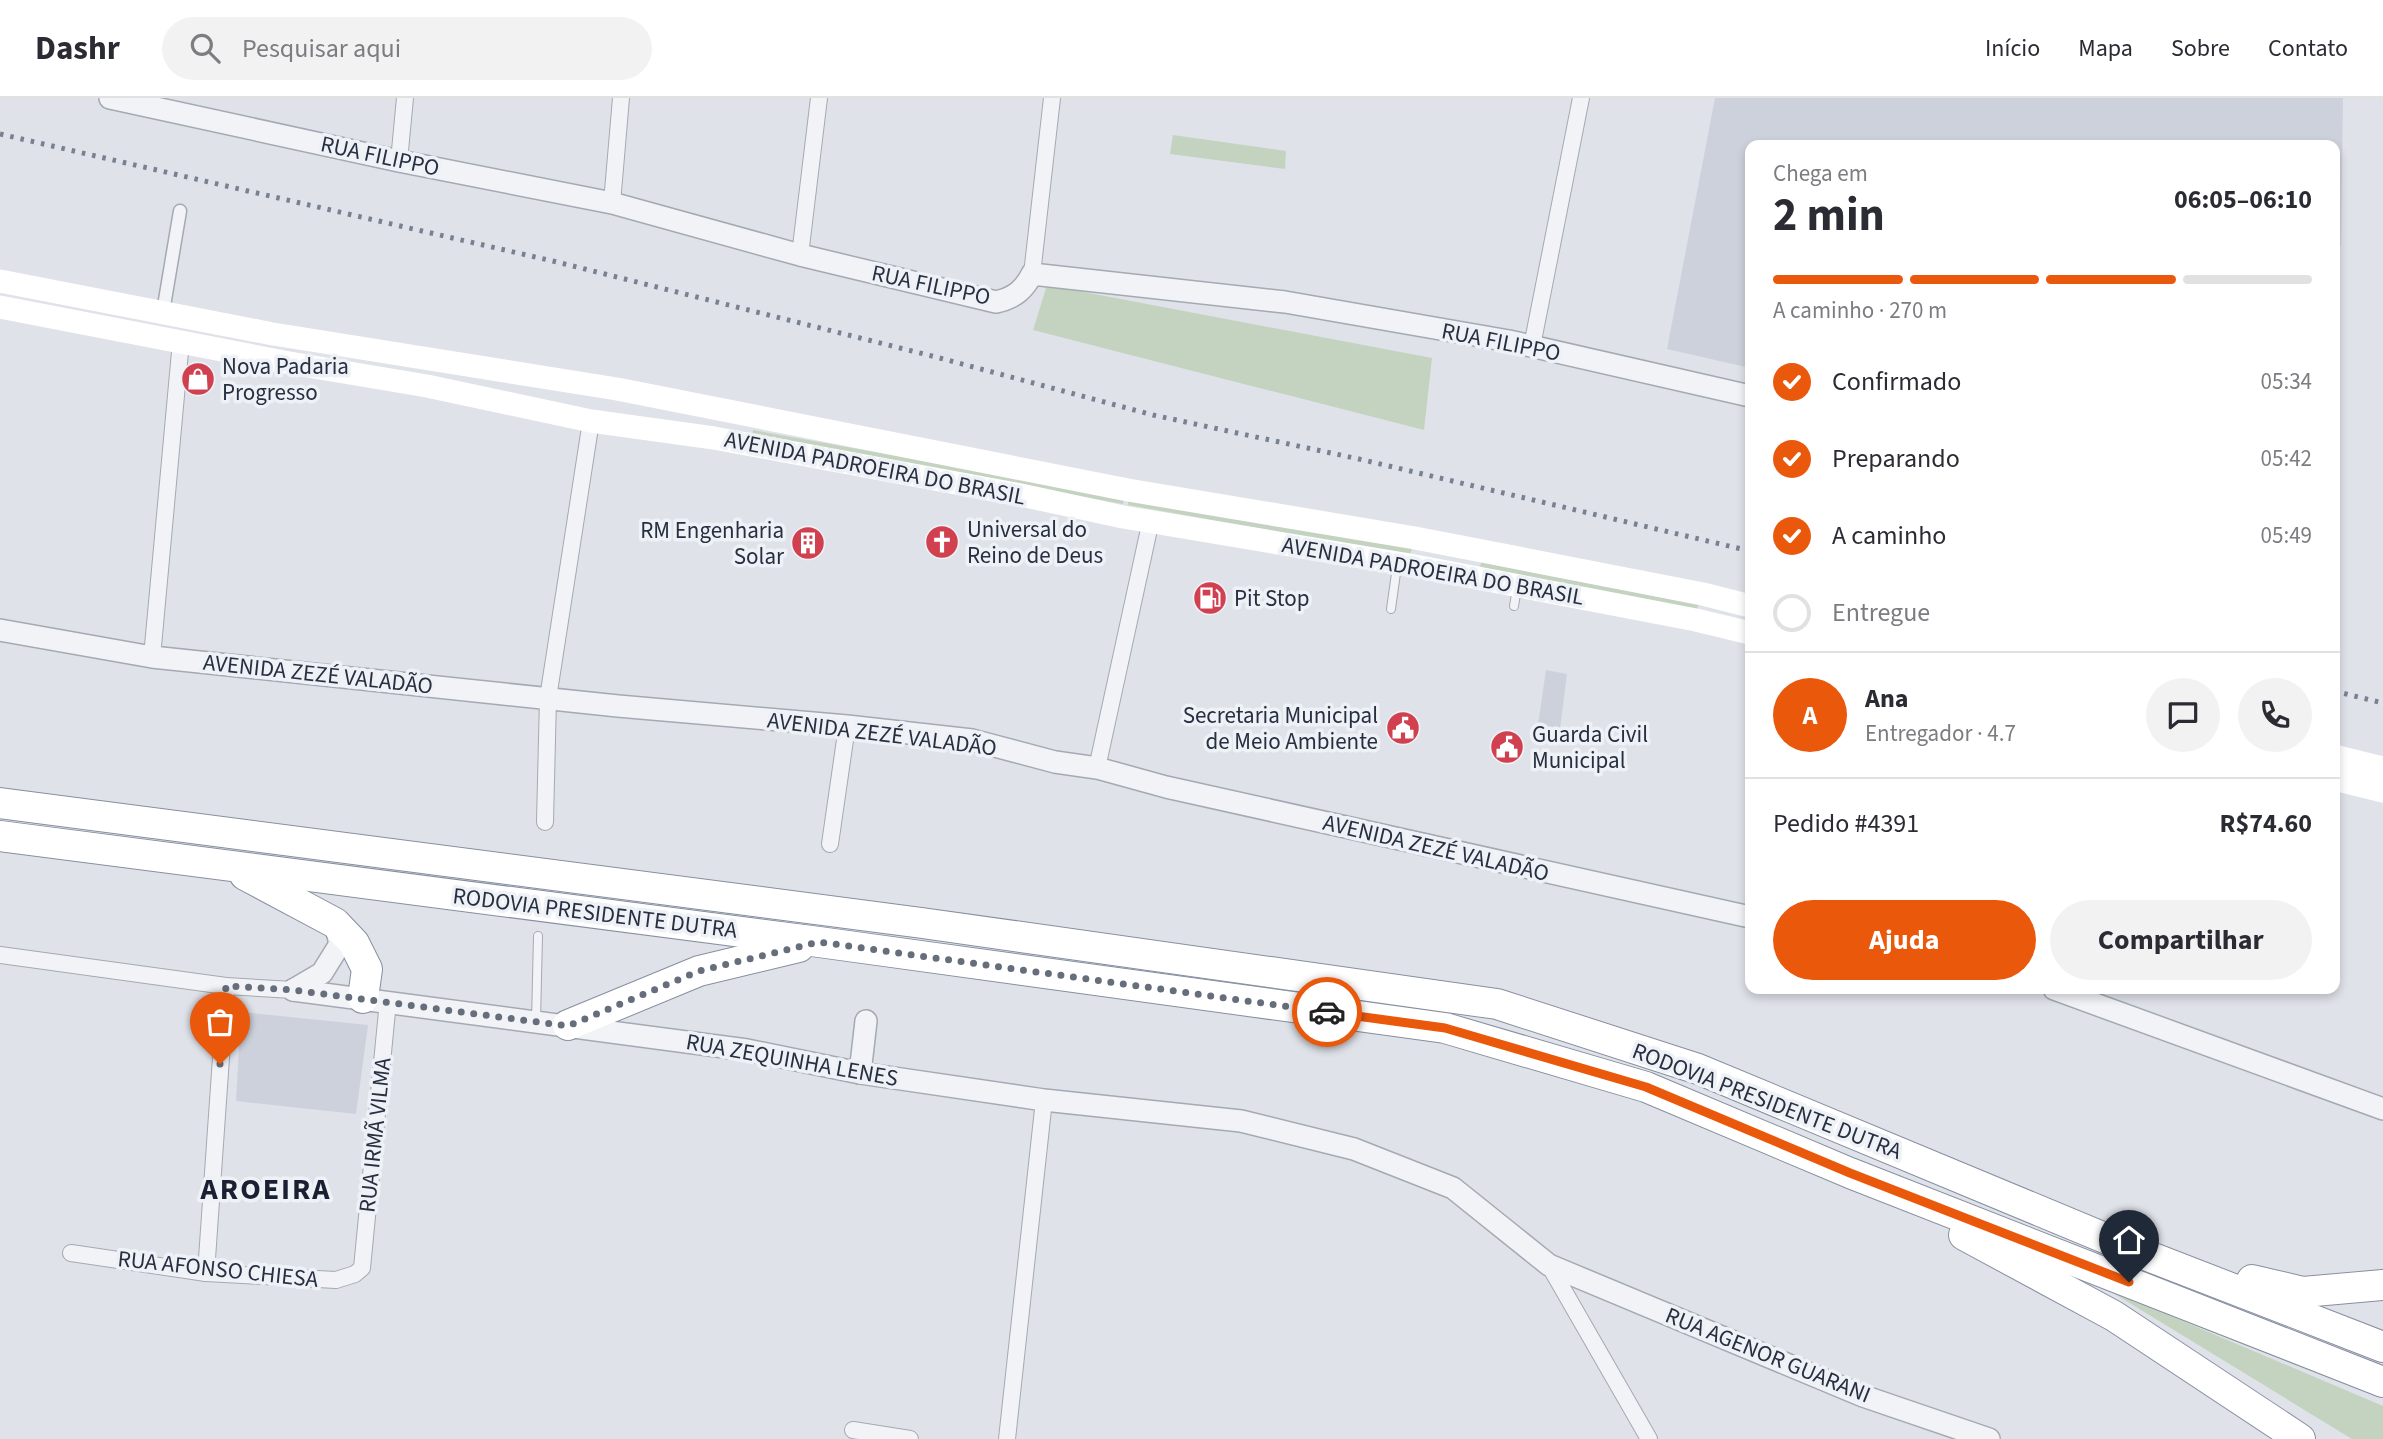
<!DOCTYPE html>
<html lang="pt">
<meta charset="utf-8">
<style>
:root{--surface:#fff;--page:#f2f2f3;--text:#2b2b33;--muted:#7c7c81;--line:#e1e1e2;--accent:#ea580c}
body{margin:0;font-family:"Source Sans 3",sans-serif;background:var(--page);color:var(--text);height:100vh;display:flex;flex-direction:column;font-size:26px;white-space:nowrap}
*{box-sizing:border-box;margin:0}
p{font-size:23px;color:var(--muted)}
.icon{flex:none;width:38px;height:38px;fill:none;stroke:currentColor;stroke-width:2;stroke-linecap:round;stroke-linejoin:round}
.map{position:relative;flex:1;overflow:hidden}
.panel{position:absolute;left:1745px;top:42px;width:595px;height:854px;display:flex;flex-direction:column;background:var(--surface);border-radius:14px;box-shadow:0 4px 10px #0003}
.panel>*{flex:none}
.pin{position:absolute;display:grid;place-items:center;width:60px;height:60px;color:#fff;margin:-72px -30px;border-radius:50% 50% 50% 0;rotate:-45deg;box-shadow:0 0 7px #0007}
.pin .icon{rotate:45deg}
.courier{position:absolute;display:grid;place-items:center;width:70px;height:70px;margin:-35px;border:5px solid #ea580c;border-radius:50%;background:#fff;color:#222;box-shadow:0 2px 9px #0007}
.overview em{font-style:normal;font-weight:700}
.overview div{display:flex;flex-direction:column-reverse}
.overview{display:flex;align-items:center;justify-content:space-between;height:119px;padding:0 28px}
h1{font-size:46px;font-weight:700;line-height:52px}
.bar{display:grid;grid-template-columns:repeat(4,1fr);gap:10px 7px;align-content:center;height:84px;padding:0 28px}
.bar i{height:9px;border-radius:5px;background:var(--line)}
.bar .active{background:var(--accent)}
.bar p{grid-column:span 4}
.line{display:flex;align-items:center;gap:18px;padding:0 28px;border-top:2px solid var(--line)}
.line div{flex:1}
.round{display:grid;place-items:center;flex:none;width:74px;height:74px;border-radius:37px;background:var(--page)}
ol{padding:0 28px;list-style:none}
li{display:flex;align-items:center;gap:21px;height:77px}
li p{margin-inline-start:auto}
li .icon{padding:7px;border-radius:50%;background:var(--accent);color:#fff;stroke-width:4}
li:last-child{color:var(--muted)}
li i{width:38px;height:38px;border:4px solid var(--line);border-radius:50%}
.button{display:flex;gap:14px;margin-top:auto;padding:14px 28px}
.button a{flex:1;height:80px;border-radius:42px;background:var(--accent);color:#fff;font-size:28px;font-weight:700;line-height:80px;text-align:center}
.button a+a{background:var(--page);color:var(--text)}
header{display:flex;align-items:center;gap:42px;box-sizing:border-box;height:98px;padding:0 35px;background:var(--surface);border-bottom:2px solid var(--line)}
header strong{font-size:33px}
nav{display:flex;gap:38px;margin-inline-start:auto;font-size:24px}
.search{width:490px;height:63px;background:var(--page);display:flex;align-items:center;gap:18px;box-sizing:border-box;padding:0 24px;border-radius:38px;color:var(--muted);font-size:26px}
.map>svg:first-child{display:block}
.built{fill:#cdd1db}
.green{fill:#c4d3c0}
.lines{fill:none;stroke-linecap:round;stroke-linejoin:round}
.service-casing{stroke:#a4a9b3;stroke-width:10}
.pedestrian-casing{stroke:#a4a9b3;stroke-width:15}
.minor-casing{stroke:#a4a9b3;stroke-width:18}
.tertiary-casing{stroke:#a4a9b3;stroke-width:24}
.motorway-casing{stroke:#868fa0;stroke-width:32}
.service{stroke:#f2f3f7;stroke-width:8}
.pedestrian{stroke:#f2f3f7;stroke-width:12}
.minor{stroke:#f2f3f7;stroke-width:16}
.tertiary{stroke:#f2f3f7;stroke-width:21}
.secondary{stroke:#fff;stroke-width:23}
.motorway{stroke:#fff;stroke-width:30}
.rail{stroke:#788192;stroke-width:5;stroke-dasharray:3.5 7;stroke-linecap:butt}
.done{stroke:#676e7b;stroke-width:7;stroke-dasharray:0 12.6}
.route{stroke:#ea580c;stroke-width:9}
.labels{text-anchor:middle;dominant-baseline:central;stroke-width:7;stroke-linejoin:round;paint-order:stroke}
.street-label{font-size:23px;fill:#272f40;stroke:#eef1f6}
.poi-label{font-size:23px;fill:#272f40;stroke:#eef1f6;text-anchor:start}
.district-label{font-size:30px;font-weight:bold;letter-spacing:2px;fill:#1a2031;stroke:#eef1f6}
</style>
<header>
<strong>Dashr</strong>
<div class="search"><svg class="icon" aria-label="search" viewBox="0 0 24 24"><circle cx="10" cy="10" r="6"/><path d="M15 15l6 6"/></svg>Pesquisar aqui</div>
<nav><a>Início</a><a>Mapa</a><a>Sobre</a><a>Contato</a></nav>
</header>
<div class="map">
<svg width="2383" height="1341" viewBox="0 0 2383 1341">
<rect width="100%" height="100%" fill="#dfe2e9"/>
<g class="built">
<polygon points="1715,0 2343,0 2341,148 2335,148 2334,47 1750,47 1750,270 1667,251"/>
<polygon points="1546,572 1567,576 1560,631 1538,627"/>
<polygon points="241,914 368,927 356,1016 236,1003"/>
</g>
<g class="green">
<polygon points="1173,37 1286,53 1285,71 1170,56"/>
<polygon points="1047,187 1432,260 1424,332 1033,232"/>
<polygon points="753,332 1124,399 1123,406 752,338"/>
<polygon points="1128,400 1412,450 1410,457 1128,407"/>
<polygon points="1481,464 1698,507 1697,512 1480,470"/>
<polygon points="2105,1190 2383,1308 2383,1341 2352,1341"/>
</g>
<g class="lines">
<g class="service-casing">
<g id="service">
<polyline points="1514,508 1517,490"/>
<polyline points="1391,511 1397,468"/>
<polyline points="536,923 538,838"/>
</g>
</g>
<g class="pedestrian-casing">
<polyline id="pedestrian" points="163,214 180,113"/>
</g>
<g class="minor-casing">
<g id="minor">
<polyline points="399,63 405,0"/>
<polyline points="612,105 621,0"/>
<polyline points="800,157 819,0"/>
<polyline points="1032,176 1052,0"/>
<polyline points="1532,248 1581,0"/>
<polyline points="152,559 181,243"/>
<polyline points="1097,670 1151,422"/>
<polyline points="545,724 548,600 591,323"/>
<polyline points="830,746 847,628"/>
<polyline points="0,857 226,888 293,892"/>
<polyline points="71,1155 206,1175 336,1182 355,1176 362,1170 388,903"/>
<polyline points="1549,1167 1649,1341"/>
<polyline points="206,1175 226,888"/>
<polyline points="853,1332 910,1341"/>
<polyline points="1007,1341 1044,1002"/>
</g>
</g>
<g class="tertiary-casing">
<g id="tertiary">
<path d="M110 0 399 63 612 105 800 157 996 204C1014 200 1024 192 1032 176L1285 204 1509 243 1750 298"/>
<polyline points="0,532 152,559 618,608 847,628 972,642 1055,664 1097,670 1166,689 1750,819"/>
<polyline points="2054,891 2383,1011"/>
<polyline points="293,892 747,952 860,975 1044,1002 1241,1023 1354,1051 1453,1090 1549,1167 1863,1298 1989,1341"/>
<polyline points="293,892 322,875 340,846 335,825"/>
<polyline points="860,975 866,923"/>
</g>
</g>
<g class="motorway-casing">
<g id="motorway">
<polyline points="0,705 922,825 1497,906 1698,971 2148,1158 2383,1249"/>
<polyline points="0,738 819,844 1445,930 1646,989 1850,1075 2383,1284"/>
<polyline points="245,777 335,825 354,845 367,871 363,900"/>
<polyline points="568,927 699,873 799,849"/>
<polyline points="1964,1137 2114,1218 2300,1341"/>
<polyline points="2252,1182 2303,1194 2383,1187"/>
</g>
</g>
<use href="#service" class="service"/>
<use href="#pedestrian" class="pedestrian"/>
<use href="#minor" class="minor"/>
<use href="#tertiary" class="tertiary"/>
<g class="secondary">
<polyline points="0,183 273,236 617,291 1128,392 1415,440 1703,496 1750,508"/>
<polyline points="0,209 284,264 427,288 591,323 714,340 1021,397 1123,419 1410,467 1696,522 1750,535"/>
<polyline points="2334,658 2383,670"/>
<polyline points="2334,681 2383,693"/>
</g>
<use href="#motorway" class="motorway"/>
<g class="rail">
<polyline points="0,36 557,164 936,259 1153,317 1359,361 1750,453"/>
<polyline points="2334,593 2383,605"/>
</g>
</g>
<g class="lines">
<polyline class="done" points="220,966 226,888 293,892 568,928 699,873 819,844 1327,914"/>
<polyline class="route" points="1327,914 1445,930 1646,989 1850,1075 2129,1184"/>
</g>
<defs>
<g id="shop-disc" transform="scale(1.75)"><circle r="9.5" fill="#d1404f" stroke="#eef1f6"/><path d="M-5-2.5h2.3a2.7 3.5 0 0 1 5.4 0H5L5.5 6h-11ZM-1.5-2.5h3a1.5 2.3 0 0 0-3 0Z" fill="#fff"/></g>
<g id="church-disc" transform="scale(1.75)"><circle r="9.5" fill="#d1404f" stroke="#eef1f6"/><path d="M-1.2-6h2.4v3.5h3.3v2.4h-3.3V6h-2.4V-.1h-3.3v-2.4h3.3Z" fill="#fff"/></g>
<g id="building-disc" transform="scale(1.75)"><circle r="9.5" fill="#d1404f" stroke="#eef1f6"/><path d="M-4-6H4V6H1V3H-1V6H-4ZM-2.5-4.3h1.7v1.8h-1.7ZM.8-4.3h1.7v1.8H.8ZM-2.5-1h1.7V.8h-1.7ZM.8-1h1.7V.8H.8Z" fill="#fff"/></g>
<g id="fuel-disc" transform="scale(1.75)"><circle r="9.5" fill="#d1404f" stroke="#eef1f6"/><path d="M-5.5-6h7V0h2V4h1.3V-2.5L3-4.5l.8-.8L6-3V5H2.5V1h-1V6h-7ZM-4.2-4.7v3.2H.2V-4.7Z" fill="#fff"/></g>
<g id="civic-disc" transform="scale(1.75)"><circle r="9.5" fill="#d1404f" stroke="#eef1f6"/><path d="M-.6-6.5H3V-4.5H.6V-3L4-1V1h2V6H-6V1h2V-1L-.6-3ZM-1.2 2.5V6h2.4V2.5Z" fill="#fff"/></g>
</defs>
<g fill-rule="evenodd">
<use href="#shop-disc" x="198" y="281"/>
<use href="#church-disc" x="942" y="444"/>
<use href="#building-disc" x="808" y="445"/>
<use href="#fuel-disc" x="1210" y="500"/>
<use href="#civic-disc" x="1403" y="630"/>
<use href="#civic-disc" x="1507" y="649"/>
</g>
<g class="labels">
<g class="street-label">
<text transform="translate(380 58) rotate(12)">RUA FILIPPO</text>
<text transform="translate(931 187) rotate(12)">RUA FILIPPO</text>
<text transform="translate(1501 244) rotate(11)">RUA FILIPPO</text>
<text transform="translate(875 370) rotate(11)">AVENIDA PADROEIRA DO BRASIL</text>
<text transform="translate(1433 473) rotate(10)">AVENIDA PADROEIRA DO BRASIL</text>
<text transform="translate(318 576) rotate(6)">AVENIDA ZEZÉ VALADÃO</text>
<text transform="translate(882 636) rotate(7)">AVENIDA ZEZÉ VALADÃO</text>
<text transform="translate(1436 750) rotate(13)">AVENIDA ZEZÉ VALADÃO</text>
<text transform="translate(595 815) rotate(7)">RODOVIA PRESIDENTE DUTRA</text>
<text transform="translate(792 962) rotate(10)">RUA ZEQUINHA LENES</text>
<text transform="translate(1767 1003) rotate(21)">RODOVIA PRESIDENTE DUTRA</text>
<text transform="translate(375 1037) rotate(-84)">RUA IRMÃ VILMA</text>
<text transform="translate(218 1171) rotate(6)">RUA AFONSO CHIESA</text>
<text transform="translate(1768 1257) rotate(22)">RUA AGENOR GUARANI</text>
</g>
<g class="poi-label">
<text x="222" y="268">Nova Padaria<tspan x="222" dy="26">Progresso</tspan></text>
<text x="967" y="431">Universal do<tspan x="967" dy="26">Reino de Deus</tspan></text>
<text x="784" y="432" text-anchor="end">RM Engenharia<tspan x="784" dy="26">Solar</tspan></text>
<text x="1234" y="500">Pit Stop</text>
<text x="1378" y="617" text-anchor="end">Secretaria Municipal<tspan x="1378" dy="26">de Meio Ambiente</tspan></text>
<text x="1532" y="636">Guarda Civil<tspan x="1532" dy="26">Municipal</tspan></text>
</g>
<g class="district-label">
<text x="266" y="1091">AROEIRA</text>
</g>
</g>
</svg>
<div class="pin" style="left:220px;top:966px;background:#ea580c"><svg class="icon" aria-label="bag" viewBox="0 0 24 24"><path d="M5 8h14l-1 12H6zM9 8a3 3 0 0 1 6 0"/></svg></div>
<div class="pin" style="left:2129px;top:1184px;background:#1f2937"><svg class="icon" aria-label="home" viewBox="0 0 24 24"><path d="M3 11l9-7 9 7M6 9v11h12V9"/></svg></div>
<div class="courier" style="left:1327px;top:914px"><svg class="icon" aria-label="car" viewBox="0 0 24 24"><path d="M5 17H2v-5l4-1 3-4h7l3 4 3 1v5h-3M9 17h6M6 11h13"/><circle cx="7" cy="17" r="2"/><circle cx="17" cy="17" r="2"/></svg></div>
<section class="panel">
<div class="overview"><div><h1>2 min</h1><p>Chega em</p></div><em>06:05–06:10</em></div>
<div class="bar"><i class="active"></i><i class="active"></i><i class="active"></i><i></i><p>A caminho · 270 m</p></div>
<ol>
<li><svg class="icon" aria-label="check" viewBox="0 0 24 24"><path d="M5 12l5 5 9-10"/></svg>Confirmado<p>05:34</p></li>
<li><svg class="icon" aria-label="check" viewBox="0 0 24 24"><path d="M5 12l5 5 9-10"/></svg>Preparando<p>05:42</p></li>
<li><svg class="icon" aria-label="check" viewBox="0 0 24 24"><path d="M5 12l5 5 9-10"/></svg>A caminho<p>05:49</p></li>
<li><i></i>Entregue</li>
</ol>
<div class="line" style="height:126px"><b class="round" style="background:var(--accent);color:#fff">A</b><div><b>Ana</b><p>Entregador · 4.7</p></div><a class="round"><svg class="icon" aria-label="chat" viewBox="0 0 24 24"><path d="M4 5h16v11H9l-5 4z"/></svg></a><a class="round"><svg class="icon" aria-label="phone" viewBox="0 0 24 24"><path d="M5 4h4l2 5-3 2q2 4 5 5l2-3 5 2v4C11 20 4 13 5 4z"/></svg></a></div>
<div class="line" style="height:91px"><div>Pedido #4391</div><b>R$74.60</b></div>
<div class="button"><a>Ajuda</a><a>Compartilhar</a></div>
</section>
</div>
